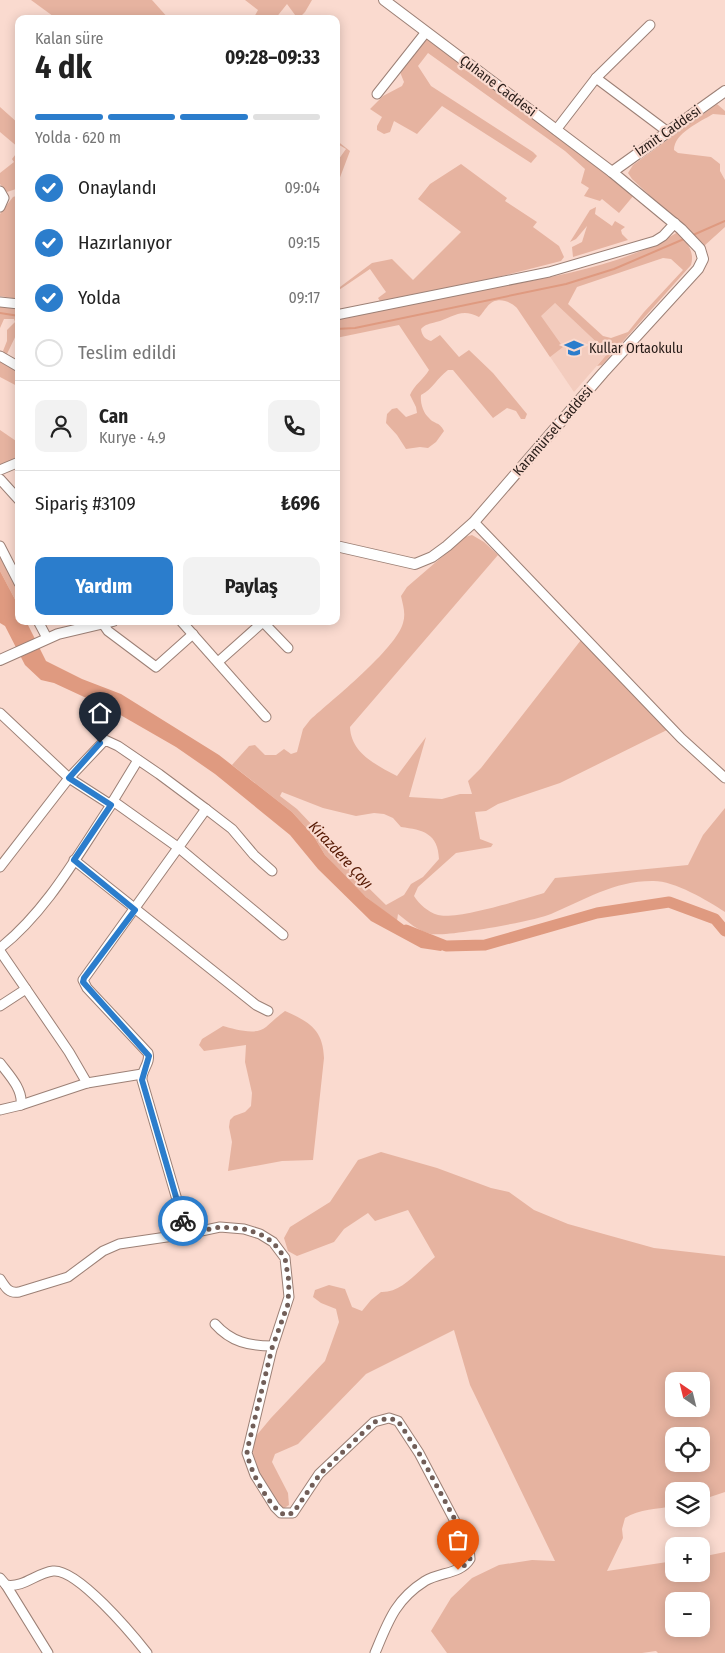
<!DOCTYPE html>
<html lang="tr">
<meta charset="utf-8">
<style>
:root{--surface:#fff;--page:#f2f2f2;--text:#222;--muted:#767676;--line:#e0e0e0;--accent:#2b7dcc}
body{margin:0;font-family:"Fira Sans Condensed",sans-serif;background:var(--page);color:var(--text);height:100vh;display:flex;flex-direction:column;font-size:19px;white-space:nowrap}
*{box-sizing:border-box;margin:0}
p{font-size:16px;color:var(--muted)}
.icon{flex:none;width:28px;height:28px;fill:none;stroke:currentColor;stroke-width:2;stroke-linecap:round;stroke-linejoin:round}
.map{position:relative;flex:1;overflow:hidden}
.drawer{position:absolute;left:15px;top:15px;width:325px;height:610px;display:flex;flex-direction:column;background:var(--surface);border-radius:10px;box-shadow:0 2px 12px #0003}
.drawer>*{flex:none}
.needle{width:32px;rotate:325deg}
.tools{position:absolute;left:665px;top:1372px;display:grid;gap:10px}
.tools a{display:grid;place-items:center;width:45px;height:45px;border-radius:10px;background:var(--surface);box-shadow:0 2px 12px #0003;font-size:25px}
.pin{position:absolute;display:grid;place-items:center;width:42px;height:42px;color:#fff;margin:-51px -21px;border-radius:50% 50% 50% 0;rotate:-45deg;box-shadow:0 0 5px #0007}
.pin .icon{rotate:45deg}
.courier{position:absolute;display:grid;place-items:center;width:50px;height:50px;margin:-25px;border:4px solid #2b7dcc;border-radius:50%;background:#fff;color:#222;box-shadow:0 1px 6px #0007}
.summary em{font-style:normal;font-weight:700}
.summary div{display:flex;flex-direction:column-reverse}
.summary{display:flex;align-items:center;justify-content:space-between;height:85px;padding:0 20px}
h1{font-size:32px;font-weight:700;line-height:38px}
.bar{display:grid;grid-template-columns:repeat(4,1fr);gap:8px 5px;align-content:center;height:60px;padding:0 20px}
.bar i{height:6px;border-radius:4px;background:var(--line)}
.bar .on{background:var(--accent)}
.bar p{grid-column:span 4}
.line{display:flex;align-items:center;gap:12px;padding:0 20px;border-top:1px solid var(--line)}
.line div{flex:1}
.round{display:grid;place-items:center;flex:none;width:52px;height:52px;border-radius:10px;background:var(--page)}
ol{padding:0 20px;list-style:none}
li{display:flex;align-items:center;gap:15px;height:55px}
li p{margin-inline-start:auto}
li .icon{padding:5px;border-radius:50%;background:var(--accent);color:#fff;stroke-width:4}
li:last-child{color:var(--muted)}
li i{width:28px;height:28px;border:2px solid var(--line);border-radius:50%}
.action{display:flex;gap:10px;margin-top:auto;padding:10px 20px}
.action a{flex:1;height:58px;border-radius:10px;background:var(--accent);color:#fff;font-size:20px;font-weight:700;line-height:58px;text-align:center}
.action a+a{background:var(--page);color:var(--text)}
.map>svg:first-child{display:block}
.built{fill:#f3ccbe}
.green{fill:#e6b3a0;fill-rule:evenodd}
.water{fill:#df9a80}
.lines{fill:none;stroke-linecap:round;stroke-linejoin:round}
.stream{stroke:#df9a80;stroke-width:2}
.river{stroke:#df9a80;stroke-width:11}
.minor-casing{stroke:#9c8076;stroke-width:11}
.major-casing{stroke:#9c8076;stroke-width:12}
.minor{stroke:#fff;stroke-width:9}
.major{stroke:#fff;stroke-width:10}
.done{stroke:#715e58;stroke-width:5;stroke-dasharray:0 9}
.route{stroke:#2b7dcc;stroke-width:6}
.labels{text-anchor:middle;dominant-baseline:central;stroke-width:4.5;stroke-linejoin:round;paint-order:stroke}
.street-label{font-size:14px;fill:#271c18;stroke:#fadacf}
.poi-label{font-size:14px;fill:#271c18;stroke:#fadacf;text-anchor:start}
.water-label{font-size:15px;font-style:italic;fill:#541700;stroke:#fadacf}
</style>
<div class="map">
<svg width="725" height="1653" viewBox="0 0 725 1653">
<rect width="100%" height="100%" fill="#fadacf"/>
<polygon class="built" points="555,303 608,353 574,392 517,308"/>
<g class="green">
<polygon points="31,0 152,0 169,19 57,19"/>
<polygon points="245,0 312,0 305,12 298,19 287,4 275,19 253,19 258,10"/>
<polygon points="426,38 634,195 619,213 602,199 600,201 584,196 589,188 581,183 585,169 565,151 428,53 418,66 431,86 533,152 537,156 531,163 442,106 417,134 394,121 390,132 384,134 377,130 377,126 382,117 370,109 383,96 402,86 404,82 400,72"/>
<path d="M717 104 725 111V115L713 114C700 122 674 133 674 150L678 153 711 157 720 164V171L725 180V227L704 246 632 179 628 173 633 165Z"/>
<polygon points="0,107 19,124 19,148 0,132"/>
<polygon points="336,140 350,151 336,188 336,163 346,149 336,143"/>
<polygon points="19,150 19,188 7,192 0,184 0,173 14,162 12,159"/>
<polygon points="461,164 507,198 505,201 537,222 533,227 559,246 564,257 561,261 494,278 380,301 378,298 386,292 370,269 336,292 336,290 372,263 392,259 413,280 461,232 418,199 430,184"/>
<polygon points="19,195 19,299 0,296 0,214 13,197"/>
<polygon points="596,207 595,214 612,226 615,221 625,227 621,230 622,234 628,240 573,257 572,247 582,242 587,226 576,239 570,242 590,210"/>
<path d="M678 232C687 242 695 252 691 265L602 365 597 366 608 353 555 303 541 316 563 347 550 357 517 308C509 300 495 296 487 307 484 310 483 313 479 317 461 307 452 318 436 322 429 324 426 324 421 329 422 336 425 339 431 341L440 335 459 357 469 350 493 373 527 414 525 419H521L516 411 507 408 493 418 453 370H448C437 378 433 389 421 395 420 402 423 413 429 418 435 425 439 421 444 431L436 442 428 448 420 447 406 449 397 435 386 423 387 414 392 409 397 408 406 417 417 413 416 407 410 395C414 385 424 379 429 370L399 325 336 338V319C389 309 441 298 493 288 555 276 623 266 678 232ZM663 258 671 259 683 270 644 312 628 332 611 338 603 336 568 304 577 287Z"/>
<polygon points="0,306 19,308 19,329 6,356 3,351 7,341 7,330 15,322 14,319 4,319 0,328"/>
<polygon points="0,360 19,370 19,387 0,377"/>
<polygon points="0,430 19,443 19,458 0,465"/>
<path d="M472 535 484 542 498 555 350 727C351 753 376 765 397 776L426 737 409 797 442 799 460 794H472L468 781 481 768 581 640 667 730 560 783 498 804 486 811 475 812 480 839 493 844 491 847 456 853 418 887 414 896C419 904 428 912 438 915 457 920 523 899 544 893L555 878 688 865 703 835 725 808V912C707 900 673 880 652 881 614 881 584 900 551 914 535 921 446 937 431 934 418 931 408 922 398 914L397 921 366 897 343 875 325 855 313 835 292 812 232 765 249 746 255 745 265 755H276L284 749 291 754 297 752 303 729 310 720C332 700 396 649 403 623 406 614 403 605 401 596L407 587 465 537ZM282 792 323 808 356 816 374 813 384 814 393 818 401 827C423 830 438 833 439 859L423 877 411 884 404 895 386 905 334 854 316 829 297 809 280 796Z"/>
<polygon points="0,554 19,591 19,607 0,571"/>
<path d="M285 1011C310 1022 323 1030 324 1058L313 1160 282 1161 228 1171 232 1142 229 1127 230 1120 234 1116 245 1112 251 1106 252 1093 245 1062 246 1045 204 1051 199 1045 202 1039 223 1026C234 1029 256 1036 266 1027 273 1021 278 1016 285 1011Z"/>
<path d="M381 1152 437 1168 491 1188 509 1192 534 1210 568 1224 654 1248 725 1256V1492L701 1500V1491H674V1506C658 1509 639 1509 625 1518L622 1529 623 1538 607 1571 674 1561V1574H701V1557L725 1552V1653H658L656 1651 642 1653H447L431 1631 451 1598 472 1578 499 1565 532 1560 555 1561 470 1385 454 1330 366 1374 298 1444 275 1454 272 1462 288 1493 289 1505 283 1509 260 1478 254 1463 253 1451 256 1436 271 1418 325 1361 339 1322 336 1309 321 1303 313 1297 315 1290 329 1285 345 1289 352 1307 362 1311 371 1300 381 1292C402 1293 419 1270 435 1257L408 1210 375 1221 368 1213 344 1229 334 1242 297 1256 288 1251 284 1238 290 1227 330 1202 358 1160ZM674 1381H701V1409H674ZM674 1436H701V1464H674ZM674 1601H701V1629H674Z"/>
</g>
<polygon class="water" points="0,571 19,607 19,621 26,621 46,661 82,679 121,694 219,755 292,812 313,835 325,855 366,897 427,942 446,946 441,951 421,948 371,921 318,869 290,835 215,774 176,747 110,709 54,683 41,680 25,665 5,626 0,623"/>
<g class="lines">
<g class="stream">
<polyline points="693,235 725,221"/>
<polyline points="0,313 19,316"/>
<polyline points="336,329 355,328 566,284 614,269 684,239"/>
</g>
<polyline class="river" points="406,930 446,946 485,945 597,913 669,902 715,919 725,931"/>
<g class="minor-casing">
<g id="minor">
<polyline points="596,78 668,132"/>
<polyline points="377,94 426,32"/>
<polyline points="556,130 596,78 650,25"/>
<polyline points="0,191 4,198 0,207"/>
<polyline points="0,302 19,304"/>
<polyline points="336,315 549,272 655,241 663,236 675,223"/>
<polyline points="0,356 19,367"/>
<polyline points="0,470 19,462"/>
<polyline points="0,479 19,500"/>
<polyline points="474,522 681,738 725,778"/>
<polyline points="0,546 19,583"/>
<polyline points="38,621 47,638"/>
<polyline points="101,621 108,631 156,667 193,634"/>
<polyline points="181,621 266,717"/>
<polyline points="262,621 288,648"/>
<polyline points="218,662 263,622"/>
<polyline points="0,713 69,778 111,805 113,801 179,848 283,935"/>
<polyline points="113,801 138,760"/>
<polyline points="206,809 232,829 254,855 272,871"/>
<polyline points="74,860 256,1005 268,1011"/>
<path d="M0 867 69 778 105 740 118 746 159 774 206 809 83 980 87 988 148 1053C151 1063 141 1070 142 1080L187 1234"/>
<path d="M0 948C47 911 78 854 111 805"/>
<polyline points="0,951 26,989 0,1006"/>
<polyline points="26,989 69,1052 87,1083"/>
<path d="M0 1063C9 1075 23 1089 21 1105L0 1110"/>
<polyline points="21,1105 87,1083 142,1074"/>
<path d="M0 1279C5 1287 9 1294 19 1292L68 1277 103 1251 119 1244 187 1234 220 1227 244 1229 260 1234 273 1242 285 1258 289 1297 272 1349 247 1453 255 1475 275 1507 281 1513H293L319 1474 374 1422 389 1418 398 1421 419 1453 469 1548 470 1559C461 1574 440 1572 425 1581 395 1600 388 1622 375 1653"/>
<path d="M215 1324C231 1342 249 1346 273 1346"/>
<path d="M0 1578 6 1585C24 1588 36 1573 53 1571 77 1568 132 1634 147 1653"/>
<polyline points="6,1585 48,1653"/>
</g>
</g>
<g class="major-casing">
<g id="major">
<polyline points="612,172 725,91"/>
<polyline points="336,546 415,564 432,557 447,546 474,522 603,373 698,269 703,259 700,249 681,229 612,172 384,0"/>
<polyline points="0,660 58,634 113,621"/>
</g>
</g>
<use href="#minor" class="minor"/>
<use href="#major" class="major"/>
</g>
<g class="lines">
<path class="done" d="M183 1221 187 1234 220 1227 244 1229 260 1234 273 1242 285 1258 289 1282 288 1304 272 1348 247 1451C248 1468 269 1508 285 1515L293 1513 320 1474 374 1422 389 1418 398 1421 419 1453 467 1542 470 1559 463 1567 458 1570"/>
<polyline class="route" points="100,743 69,778 111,805 74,860 135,910 84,978 83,982 149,1056 142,1080 183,1221"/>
</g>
<defs>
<g id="school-bare" transform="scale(1.5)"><path d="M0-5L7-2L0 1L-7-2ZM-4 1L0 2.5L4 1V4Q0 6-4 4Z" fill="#2b7dcc" stroke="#fadacf" stroke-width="2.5" paint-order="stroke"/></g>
</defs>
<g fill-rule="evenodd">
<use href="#school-bare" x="574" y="348"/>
</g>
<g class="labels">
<g class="street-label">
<text transform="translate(498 86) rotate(37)">Çuhane Caddesi</text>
<text transform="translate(668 131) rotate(-35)">İzmit Caddesi</text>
<text transform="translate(553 431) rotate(-49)">Karamürsel Caddesi</text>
</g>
<g class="poi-label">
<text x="589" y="348">Kullar Ortaokulu</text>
</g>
<g class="water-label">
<text transform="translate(341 855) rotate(47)">Kirazdere Çayı</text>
</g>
</g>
</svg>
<div class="tools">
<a><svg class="needle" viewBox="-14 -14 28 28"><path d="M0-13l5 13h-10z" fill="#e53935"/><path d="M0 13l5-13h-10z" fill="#767676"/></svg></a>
<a><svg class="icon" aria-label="locate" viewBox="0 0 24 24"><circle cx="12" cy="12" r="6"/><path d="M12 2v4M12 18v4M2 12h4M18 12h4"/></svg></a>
<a><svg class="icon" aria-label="layers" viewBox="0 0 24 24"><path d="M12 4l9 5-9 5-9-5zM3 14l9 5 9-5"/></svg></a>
<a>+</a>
<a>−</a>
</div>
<div class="pin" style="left:458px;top:1570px;background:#ea580c"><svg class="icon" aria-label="bag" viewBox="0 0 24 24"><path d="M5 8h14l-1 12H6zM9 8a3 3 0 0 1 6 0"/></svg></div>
<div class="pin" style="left:100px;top:743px;background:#1f2937"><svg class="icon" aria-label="home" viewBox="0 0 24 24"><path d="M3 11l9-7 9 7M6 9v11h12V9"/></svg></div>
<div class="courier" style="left:183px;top:1221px"><svg class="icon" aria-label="bike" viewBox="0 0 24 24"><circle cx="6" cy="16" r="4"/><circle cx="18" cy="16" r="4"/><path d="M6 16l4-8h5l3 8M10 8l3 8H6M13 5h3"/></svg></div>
<section class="drawer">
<div class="summary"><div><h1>4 dk</h1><p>Kalan süre</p></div><em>09:28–09:33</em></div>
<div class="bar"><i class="on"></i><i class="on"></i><i class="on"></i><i></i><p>Yolda · 620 m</p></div>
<ol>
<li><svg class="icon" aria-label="check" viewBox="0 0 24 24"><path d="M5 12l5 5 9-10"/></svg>Onaylandı<p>09:04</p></li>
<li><svg class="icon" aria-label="check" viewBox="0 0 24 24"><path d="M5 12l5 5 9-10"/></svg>Hazırlanıyor<p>09:15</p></li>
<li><svg class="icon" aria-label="check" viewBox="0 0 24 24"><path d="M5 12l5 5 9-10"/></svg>Yolda<p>09:17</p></li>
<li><i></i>Teslim edildi</li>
</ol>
<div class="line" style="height:90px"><a class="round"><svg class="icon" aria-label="person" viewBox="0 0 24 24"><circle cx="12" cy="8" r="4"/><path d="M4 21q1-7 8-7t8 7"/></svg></a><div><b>Can</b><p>Kurye · 4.9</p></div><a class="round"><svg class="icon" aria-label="phone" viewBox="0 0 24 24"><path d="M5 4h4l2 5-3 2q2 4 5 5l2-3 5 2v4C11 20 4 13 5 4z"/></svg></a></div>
<div class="line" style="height:65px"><div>Sipariş #3109</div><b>₺696</b></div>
<div class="action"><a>Yardım</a><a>Paylaş</a></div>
</section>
</div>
